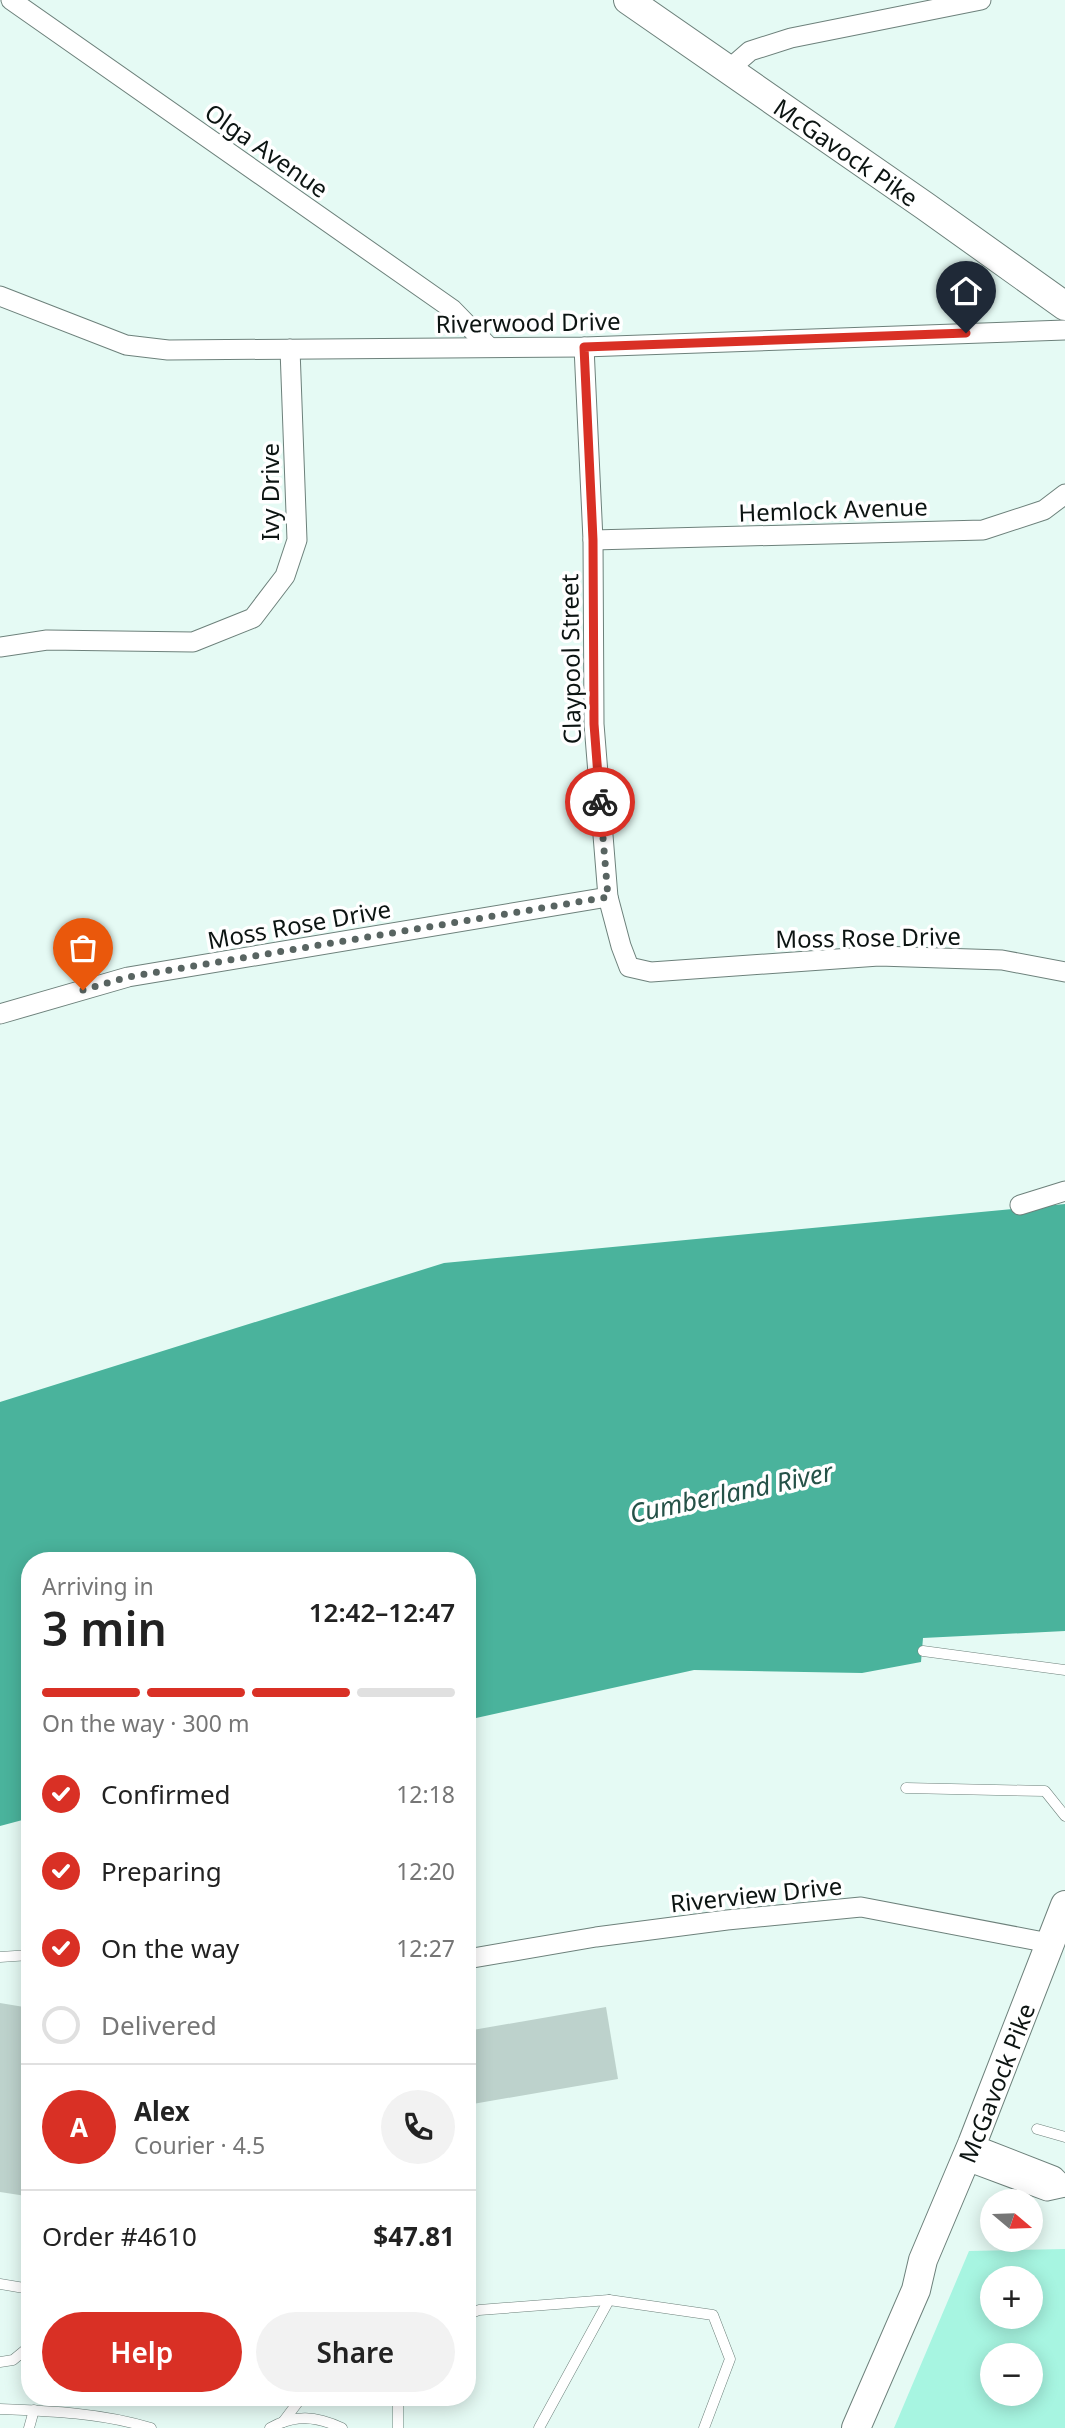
<!DOCTYPE html>
<meta charset="utf-8">
<style>
:root{--surface:#fff;--page:#f2f2f2;--text:#222;--muted:#767676;--line:#e0e0e0;--accent:#d93025}
body{margin:0;font-family:"Noto Sans",sans-serif;background:var(--page);color:var(--text);height:100vh;display:flex;flex-direction:column;font-size:26px;white-space:nowrap}
*{box-sizing:border-box;margin:0}
p{font-size:23px;color:var(--muted)}
.icon{flex:none;width:38px;height:38px;fill:none;stroke:currentColor;stroke-width:2;stroke-linecap:round;stroke-linejoin:round}
.map{position:relative;flex:1;overflow:hidden}
.panel{position:absolute;left:21px;top:1552px;width:455px;height:854px;display:flex;flex-direction:column;background:var(--surface);border-radius:28px;box-shadow:0 4px 18px #0003}
.panel>*{flex:none}
.needle{width:46px;rotate:109deg}
.tools{position:absolute;left:980px;top:2189px;display:grid;gap:14px}
.tools a{display:grid;place-items:center;width:63px;height:63px;border-radius:50%;background:var(--surface);box-shadow:0 4px 18px #0003;font-size:35px}
.pin{position:absolute;display:grid;place-items:center;width:60px;height:60px;color:#fff;margin:-72px -30px;border-radius:50% 50% 50% 0;rotate:-45deg;box-shadow:0 0 7px #0007}
.pin .icon{rotate:45deg}
.courier{position:absolute;display:grid;place-items:center;width:70px;height:70px;margin:-35px;border:5px solid #d93025;border-radius:50%;background:#fff;color:#222;box-shadow:0 2px 9px #0007}
.summary em{font-style:normal;font-weight:600}
.summary div{display:flex;flex-direction:column-reverse}
.summary{display:flex;align-items:center;justify-content:space-between;height:119px;padding:0 21px}
h1{font-size:46px;font-weight:600;line-height:52px}
.bar{display:grid;grid-template-columns:repeat(4,1fr);gap:10px 7px;align-content:center;height:84px;padding:0 21px}
.bar i{height:9px;border-radius:5px;background:var(--line)}
.bar .selected{background:var(--accent)}
.bar p{grid-column:span 4}
.line{display:flex;align-items:center;gap:18px;padding:0 21px;border-top:2px solid var(--line)}
.line div{flex:1}
.round{display:grid;place-items:center;flex:none;width:74px;height:74px;border-radius:37px;background:var(--page)}
ol{padding:0 21px;list-style:none}
li{display:flex;align-items:center;gap:21px;height:77px}
li p{margin-inline-start:auto}
li .icon{padding:7px;border-radius:50%;background:var(--accent);color:#fff;stroke-width:4}
li:last-child{color:var(--muted)}
li i{width:38px;height:38px;border:4px solid var(--line);border-radius:50%}
.action{display:flex;gap:14px;margin-top:auto;padding:14px 21px}
.action a{flex:1;height:80px;border-radius:42px;background:var(--accent);color:#fff;font-size:28px;font-weight:600;line-height:80px;text-align:center}
.action a+a{background:var(--page);color:var(--text)}
.map>svg:first-child{display:block}
.green{fill:#a7f5e1;fill-rule:evenodd}
.water{fill:#4ab39c}
.building{fill:#bdd2cc}
.lines{fill:none;stroke-linecap:round;stroke-linejoin:round}
.lane-casing{stroke:#6d817b;stroke-width:11}
.street-casing{stroke:#6d817b;stroke-width:21}
.secondary-casing{stroke:#6d817b;stroke-width:30}
.lane{stroke:#fff;stroke-width:10}
.street{stroke:#fff;stroke-width:19}
.secondary{stroke:#fff;stroke-width:28}
.done{stroke:#586461;stroke-width:7;stroke-dasharray:0 12.6}
.route{stroke:#d93025;stroke-width:9}
.labels{text-anchor:middle;dominant-baseline:central;stroke-width:7;stroke-linejoin:round;paint-order:stroke}
.street-label{font-size:24px;fill:#0c1412;stroke:#fff}
.water-label{font-size:26px;font-style:italic;fill:#255248;stroke:#fff}
</style>
<div class="map">
<svg width="1065" height="2428" viewBox="0 0 1065 2428">
<rect width="100%" height="100%" fill="#e5faf4"/>
<path class="green" d="M1065 2249V2428H894L969 2251ZM1031 2278V2317H992V2278ZM992 2356H1031V2394H992Z"/>
<polygon class="water" points="1065,1204 1065,1631 923,1638 921,1662 862,1673 694,1670 467,1720 467,1561 30,1561 30,1818 0,1826 0,1402 444,1263"/>
<g class="building">
<polygon points="0,2003 30,2008 30,2175 26,2196 0,2192"/>
<polygon points="606,2007 618,2079 467,2105 467,2031"/>
</g>
<g class="lines">
<g class="lane-casing">
<g id="lane">
<polyline points="923,1651 1065,1670"/>
<polyline points="906,1788 1045,1791 1065,1816"/>
<polyline points="0,1957 30,1955"/>
<polyline points="1037,2129 1065,2137"/>
<polyline points="0,2284 30,2289"/>
<polyline points="467,2315 479,2310 609,2300"/>
<polyline points="0,2362 13,2360 30,2346"/>
<path d="M0 2409C51 2411 102 2413 151 2428"/>
<polyline points="283,2422 301,2398"/>
<polyline points="29,2428 34,2410"/>
<path d="M270 2428C295 2414 316 2416 342 2428"/>
<polyline points="398,2428 398,2398"/>
<polyline points="539,2428 609,2300 713,2315 730,2359 704,2428"/>
</g>
</g>
<g class="street-casing">
<g id="street">
<polyline points="11,0 452,309 489,347"/>
<polyline points="727,71 750,51 791,38 981,0"/>
<polyline points="0,296 126,345 168,350 584,347 1065,330"/>
<polyline points="584,347 593,540 594,724 608,897 621,946 629,967 651,972 879,956 1002,960 1065,972"/>
<polyline points="593,540 983,530 1044,510 1065,494"/>
<polyline points="0,647 47,640 193,642 253,618 285,576 297,540 290,349"/>
<polyline points="0,1014 128,977 608,897"/>
<polyline points="1020,1205 1065,1191"/>
<polyline points="467,1959 596,1937 727,1920 861,1907 1049,1943"/>
<polyline points="972,2144 1054,2176 1065,2187"/>
<polyline points="964,2160 1047,2191 1065,2187"/>
</g>
</g>
<g class="secondary-casing">
<g id="secondary">
<path id="s1" d="M628 0 925 206 1065 306"/>
<path id="s2" d="M856 2428 916 2290 923 2260 972 2144 1065 1905"/>
</g>
</g>
<use href="#lane" class="lane"/>
<use href="#street" class="street"/>
<use href="#secondary" class="secondary"/>
</g>
<g class="lines">
<polyline class="done" points="83,990 128,977 608,897 600,802"/>
<polyline class="route" points="600,802 594,724 593,540 584,347 966,333"/>
</g>
<g class="labels">
<g class="street-label">
<text transform="translate(267 150) rotate(35)">Olga Avenue</text>
<text stroke="none"><textPath href="#s1" startOffset="266">McGavock Pike</textPath></text>
<text transform="translate(528 322) rotate(-1)">Riverwood Drive</text>
<text transform="translate(269 492) rotate(-90)">Ivy Drive</text>
<text transform="translate(833 509) rotate(-2)">Hemlock Avenue</text>
<text transform="translate(570 659) rotate(-91)">Claypool Street</text>
<text transform="translate(299 924) rotate(-10)">Moss Rose Drive</text>
<text transform="translate(868 937) rotate(-1)">Moss Rose Drive</text>
<text transform="translate(756 1894) rotate(-6)">Riverview Drive</text>
<text stroke="none"><textPath href="#s2" startOffset="373">McGavock Pike</textPath></text>
</g>
<g class="water-label">
<text transform="translate(731 1492) rotate(-12)">Cumberland River</text>
</g>
</g>
</svg>
<div class="tools">
<a><svg class="needle" viewBox="-14 -14 28 28"><path d="M0-13l5 13h-10z" fill="#e53935"/><path d="M0 13l5-13h-10z" fill="#767676"/></svg></a>
<a>+</a>
<a>−</a>
</div>
<div class="pin" style="left:83px;top:990px;background:#ea580c"><svg class="icon" aria-label="bag" viewBox="0 0 24 24"><path d="M5 8h14l-1 12H6zM9 8a3 3 0 0 1 6 0"/></svg></div>
<div class="pin" style="left:966px;top:333px;background:#1f2937"><svg class="icon" aria-label="home" viewBox="0 0 24 24"><path d="M3 11l9-7 9 7M6 9v11h12V9"/></svg></div>
<div class="courier" style="left:600px;top:802px"><svg class="icon" aria-label="bike" viewBox="0 0 24 24"><circle cx="6" cy="16" r="4"/><circle cx="18" cy="16" r="4"/><path d="M6 16l4-8h5l3 8M10 8l3 8H6M13 5h3"/></svg></div>
<section class="panel">
<div class="summary"><div><h1>3 min</h1><p>Arriving in</p></div><em>12:42–12:47</em></div>
<div class="bar"><i class="selected"></i><i class="selected"></i><i class="selected"></i><i></i><p>On the way · 300 m</p></div>
<ol>
<li><svg class="icon" aria-label="check" viewBox="0 0 24 24"><path d="M5 12l5 5 9-10"/></svg>Confirmed<p>12:18</p></li>
<li><svg class="icon" aria-label="check" viewBox="0 0 24 24"><path d="M5 12l5 5 9-10"/></svg>Preparing<p>12:20</p></li>
<li><svg class="icon" aria-label="check" viewBox="0 0 24 24"><path d="M5 12l5 5 9-10"/></svg>On the way<p>12:27</p></li>
<li><i></i>Delivered</li>
</ol>
<div class="line" style="height:126px"><b class="round" style="background:var(--accent);color:#fff">A</b><div><b>Alex</b><p>Courier · 4.5</p></div><a class="round"><svg class="icon" aria-label="phone" viewBox="0 0 24 24"><path d="M5 4h4l2 5-3 2q2 4 5 5l2-3 5 2v4C11 20 4 13 5 4z"/></svg></a></div>
<div class="line" style="height:91px"><div>Order #4610</div><b>$47.81</b></div>
<div class="action"><a>Help</a><a>Share</a></div>
</section>
</div>
